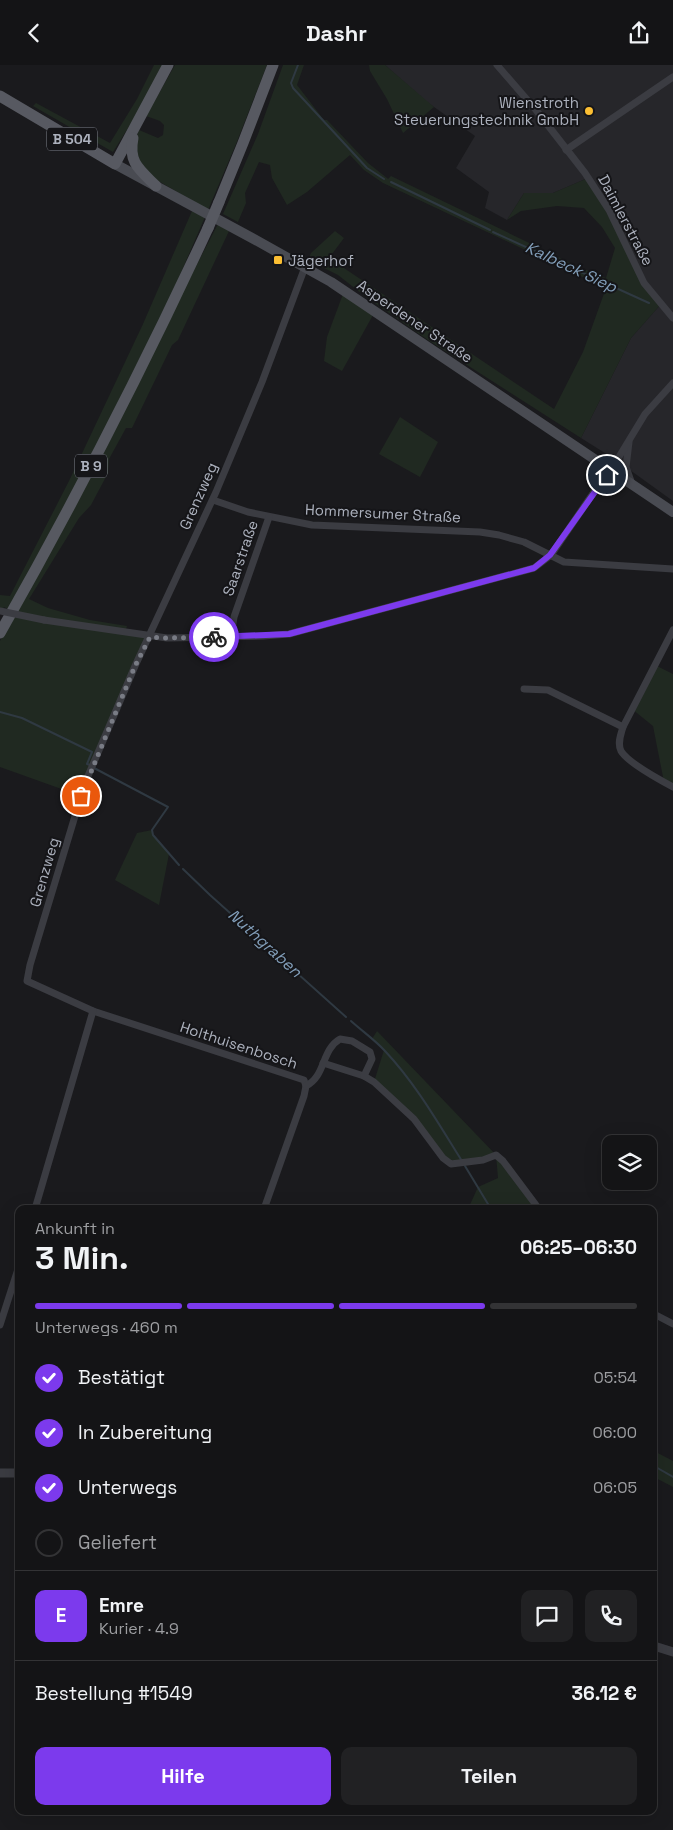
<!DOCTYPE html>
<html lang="de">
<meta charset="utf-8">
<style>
:root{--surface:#141416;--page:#212123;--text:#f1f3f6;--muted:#9d9ea1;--line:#333335;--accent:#7c3aed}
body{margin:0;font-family:"Space Grotesk",sans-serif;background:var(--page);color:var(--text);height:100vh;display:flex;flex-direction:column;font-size:19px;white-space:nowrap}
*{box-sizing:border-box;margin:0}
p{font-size:16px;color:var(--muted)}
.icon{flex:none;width:28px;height:28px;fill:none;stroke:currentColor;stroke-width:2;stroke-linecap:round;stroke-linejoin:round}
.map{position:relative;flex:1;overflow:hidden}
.details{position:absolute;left:15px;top:1140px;width:642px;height:610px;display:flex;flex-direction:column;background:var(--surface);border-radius:10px;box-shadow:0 5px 20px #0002,0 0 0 1px var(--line)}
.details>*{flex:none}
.tools{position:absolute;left:602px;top:1070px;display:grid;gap:10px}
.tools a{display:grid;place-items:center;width:55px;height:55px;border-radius:10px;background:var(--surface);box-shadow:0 5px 20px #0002,0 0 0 1px var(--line);font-size:25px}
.pin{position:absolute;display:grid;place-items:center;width:42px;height:42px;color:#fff;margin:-21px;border:2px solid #fff;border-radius:50%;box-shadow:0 1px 5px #0007}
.courier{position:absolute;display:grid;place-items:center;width:50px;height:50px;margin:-25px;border:4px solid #7c3aed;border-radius:50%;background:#fff;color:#222;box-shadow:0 1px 6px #0007}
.summary em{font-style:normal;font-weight:600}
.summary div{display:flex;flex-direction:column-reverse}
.summary{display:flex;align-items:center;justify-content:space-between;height:85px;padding:0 20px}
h1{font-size:32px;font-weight:600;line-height:38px}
.bar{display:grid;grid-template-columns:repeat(4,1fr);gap:8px 5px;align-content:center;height:60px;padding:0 20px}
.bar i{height:6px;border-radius:4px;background:var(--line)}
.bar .active{background:var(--accent)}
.bar p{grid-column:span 4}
.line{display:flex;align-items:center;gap:12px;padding:0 20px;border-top:1px solid var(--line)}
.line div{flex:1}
.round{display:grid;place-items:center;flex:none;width:52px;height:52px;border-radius:10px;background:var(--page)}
ol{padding:0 20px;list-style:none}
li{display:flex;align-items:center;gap:15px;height:55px}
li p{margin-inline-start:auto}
li .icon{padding:5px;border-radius:50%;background:var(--accent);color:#fff;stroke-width:4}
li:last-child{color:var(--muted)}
li i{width:28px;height:28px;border:2px solid var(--line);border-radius:50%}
.cta{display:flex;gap:10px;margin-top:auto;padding:10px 20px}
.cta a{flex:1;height:58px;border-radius:10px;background:var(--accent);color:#fff;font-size:20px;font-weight:600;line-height:58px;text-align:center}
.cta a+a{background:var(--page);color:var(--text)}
header{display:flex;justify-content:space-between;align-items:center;height:65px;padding:0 20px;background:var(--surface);font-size:22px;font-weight:600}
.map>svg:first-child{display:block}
.built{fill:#26262a}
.green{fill:#202921}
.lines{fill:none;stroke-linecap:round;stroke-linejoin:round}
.stream{stroke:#2f3942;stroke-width:2}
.minor{stroke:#3b3c42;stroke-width:7}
.tertiary{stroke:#3b3c42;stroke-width:9}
.secondary{stroke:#494b52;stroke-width:10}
.primary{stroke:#575961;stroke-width:11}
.minor-bridge{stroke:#3b3c42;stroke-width:7}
.primary-bridge{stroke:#575961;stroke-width:11}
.done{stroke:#797c85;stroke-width:5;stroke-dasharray:0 9}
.route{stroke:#7c3aed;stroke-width:6}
.poi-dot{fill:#fcbf33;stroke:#151518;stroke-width:2}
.labels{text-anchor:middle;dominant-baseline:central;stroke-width:4;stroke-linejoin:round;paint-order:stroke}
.shield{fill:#151518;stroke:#7f828c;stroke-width:1}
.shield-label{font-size:14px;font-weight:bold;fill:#acb1bd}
.poi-label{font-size:15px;fill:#acb1bd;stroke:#151518;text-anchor:end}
.street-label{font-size:15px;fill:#acb1bd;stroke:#151518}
.water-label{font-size:16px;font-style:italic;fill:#829eb9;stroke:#151518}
</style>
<header><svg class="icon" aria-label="back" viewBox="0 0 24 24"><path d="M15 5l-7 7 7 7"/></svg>Dashr<svg class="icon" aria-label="share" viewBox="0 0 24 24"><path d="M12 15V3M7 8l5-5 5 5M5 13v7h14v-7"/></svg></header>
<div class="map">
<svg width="673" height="1765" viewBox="0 0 673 1765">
<rect width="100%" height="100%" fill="#1a1a1d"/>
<polygon class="built" points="385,0 673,0 673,436 616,395 581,373 631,273 661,239 654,230 588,113 553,128 524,128 507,155 485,143 489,127 456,103 475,71 427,37"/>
<g class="green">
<polygon points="154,0 163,0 143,39 113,87 33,41 36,38 110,78 137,34"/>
<polygon points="175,0 267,0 236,79 208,145 150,111 140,102 135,75 139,65 158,73 163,70 164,60 160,56 146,51"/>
<polygon points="283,0 304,0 297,20 324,55 327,55 368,98 387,113 388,114 391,111 579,202 606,213 615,183 602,162 584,143 557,141 521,146 507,155 524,128 553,128 588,113 631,193 661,239 631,273 581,373 428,275 366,232 338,210 308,195 311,188 335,166 344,173 329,193 554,344 583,287 606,223 383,118 364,105 350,90 307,127 287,140 272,113 270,100 259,97 245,128 246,138 238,157 223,149 258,69"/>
<polygon points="369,0 385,0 434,42 403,68 387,34 370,6"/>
<polygon points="192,146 205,152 176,219 100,376 8,544 4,542 0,549 0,530 10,531 69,416 143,259"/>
<polygon points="218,159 229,166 178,275 172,280 132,363 126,363 109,394 108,408 91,440 79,453 29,534 48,543 90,555 127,561 125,567 150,572 81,731 0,702 0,576"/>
<polygon points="343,229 373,250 342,306 324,296 327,272"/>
<polygon points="400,352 438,377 420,412 379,389"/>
<polygon points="655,600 673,609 673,722 664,717 653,661 632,644"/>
<polygon points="152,765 153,770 169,789 159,840 115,815 137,768"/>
<polygon points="377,966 496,1090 539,1144 468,1144 478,1122 498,1113 496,1090 451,1099 414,1054 374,1017 384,985 372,974"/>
<polygon points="654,1386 673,1396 673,1422 654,1412"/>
</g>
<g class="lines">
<g class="stream">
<polyline points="298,0 291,18 293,23 367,103 384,114"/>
<polyline points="391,117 490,165"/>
<polyline points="493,167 649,238"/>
<polyline points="0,647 22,653 92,687 87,699 90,700"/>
<polyline points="94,703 168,742 152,765 153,770 179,800"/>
<polyline points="183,804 210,830 346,952"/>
<path d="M351 956C362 966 375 975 385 986 416 1019 438 1058 462 1096"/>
<polyline points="465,1101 491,1144"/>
<polyline points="654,1401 673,1412"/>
</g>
<g class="minor">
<polyline points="497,0 536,45 585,108 609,145 644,218 673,253"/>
<polyline points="566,85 673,12"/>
<polyline points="629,377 626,402 632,419"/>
<polyline points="213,435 248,447 312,460 480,467 499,470 524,477 564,497 673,504"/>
<polyline points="44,555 167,573 263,571 289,569 534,503 551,490 594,427 611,405 645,349 673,318"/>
<path d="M673 565 623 662C621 669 617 678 621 686 628 698 660 715 673 722"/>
<polyline points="231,572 234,552 269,452"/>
<polyline points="524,624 548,625 623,662"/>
<polyline points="93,946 304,1015 306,1021 304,1031 264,1144"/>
<polyline points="323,998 364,1011 374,1017 414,1054 443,1093 451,1099 483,1095 496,1090 503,1096 539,1144"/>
<path d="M306 1021C326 1011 321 985 340 974L352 976 370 987 372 994 364 1011"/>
<polyline points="35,1144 93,946 27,916 30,900 85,718 135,601 216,427 262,317 305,202"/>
<polyline points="654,1249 673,1259"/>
<polyline points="0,1260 19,1201"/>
</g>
<g class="tertiary">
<polyline points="0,1408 19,1408"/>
<polyline points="654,1581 673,1587"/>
</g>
<polyline class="secondary" points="115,99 252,173 331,217 673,447"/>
<g class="primary">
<polyline points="0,31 115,99 168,0"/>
<path d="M133 73C128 98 140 105 156 121"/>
<polyline points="219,137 243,78 273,0"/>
<path d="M0 568C75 436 144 301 208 163"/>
</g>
<polyline class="minor-bridge" points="0,546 44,555"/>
<polyline class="primary-bridge" points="208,163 219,137"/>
</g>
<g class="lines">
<polyline class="done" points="81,731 135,601 150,572 167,573 214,572"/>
<polyline class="route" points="214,572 289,569 534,503 550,490 607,410"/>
</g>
<g class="poi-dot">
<circle cx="589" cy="46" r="5"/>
<rect x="273" y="190" width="10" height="10" rx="2.5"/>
</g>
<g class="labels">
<g class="shield">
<rect x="47" y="62.5" width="50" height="23" rx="4"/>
<rect x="75" y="389.5" width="32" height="23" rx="4"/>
</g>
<g class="shield-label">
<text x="72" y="74">B 504</text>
<text x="91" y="401">B 9</text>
</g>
<g class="poi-label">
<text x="579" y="37">Wienstroth<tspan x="579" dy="17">Steuerungstechnik GmbH</tspan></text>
<text x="288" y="195" text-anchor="start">Jägerhof</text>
</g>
<g class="street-label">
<text transform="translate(626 155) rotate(62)">Daimlerstraße</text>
<text transform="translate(415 256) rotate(34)">Asperdener Straße</text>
<text transform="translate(198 431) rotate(-66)">Grenzweg</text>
<text transform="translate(383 448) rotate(3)">Hommersumer Straße</text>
<text transform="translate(240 493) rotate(-71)">Saarstraße</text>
<text transform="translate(44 807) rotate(-74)">Grenzweg</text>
<text transform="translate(239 980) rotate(18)">Holthuisenbosch</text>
</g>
<g class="water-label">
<text transform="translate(571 202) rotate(25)">Kalbeck Siep</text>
<text transform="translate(265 878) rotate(42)">Nuthgraben</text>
</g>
</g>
</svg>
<div class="tools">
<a><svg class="icon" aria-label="layers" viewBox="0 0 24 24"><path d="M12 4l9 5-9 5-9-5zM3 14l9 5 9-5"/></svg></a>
</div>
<div class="pin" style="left:81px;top:731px;background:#ea580c"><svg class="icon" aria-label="bag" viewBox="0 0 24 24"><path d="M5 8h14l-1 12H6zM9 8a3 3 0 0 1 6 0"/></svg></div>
<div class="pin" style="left:607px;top:410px;background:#1f2937"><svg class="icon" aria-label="home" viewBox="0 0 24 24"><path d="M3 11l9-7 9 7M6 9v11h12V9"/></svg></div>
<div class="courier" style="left:214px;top:572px"><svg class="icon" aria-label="bike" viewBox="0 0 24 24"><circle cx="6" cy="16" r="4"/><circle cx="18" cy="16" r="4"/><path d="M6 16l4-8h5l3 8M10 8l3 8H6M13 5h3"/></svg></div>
<section class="details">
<div class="summary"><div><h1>3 Min.</h1><p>Ankunft in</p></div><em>06:25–06:30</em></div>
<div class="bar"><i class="active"></i><i class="active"></i><i class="active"></i><i></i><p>Unterwegs · 460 m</p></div>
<ol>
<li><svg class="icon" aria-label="check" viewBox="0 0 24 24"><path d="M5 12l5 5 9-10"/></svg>Bestätigt<p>05:54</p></li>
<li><svg class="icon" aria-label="check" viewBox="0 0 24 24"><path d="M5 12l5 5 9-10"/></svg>In Zubereitung<p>06:00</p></li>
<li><svg class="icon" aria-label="check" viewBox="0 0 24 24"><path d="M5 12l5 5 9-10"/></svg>Unterwegs<p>06:05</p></li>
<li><i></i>Geliefert</li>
</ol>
<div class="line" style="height:90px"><b class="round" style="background:var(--accent);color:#fff">E</b><div><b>Emre</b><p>Kurier · 4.9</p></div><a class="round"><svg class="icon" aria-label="chat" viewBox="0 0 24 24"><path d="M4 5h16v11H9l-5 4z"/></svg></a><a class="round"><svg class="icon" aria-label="phone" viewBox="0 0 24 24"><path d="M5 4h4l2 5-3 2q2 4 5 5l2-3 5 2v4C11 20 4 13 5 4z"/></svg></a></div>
<div class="line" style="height:65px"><div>Bestellung #1549</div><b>36.12 €</b></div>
<div class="cta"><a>Hilfe</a><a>Teilen</a></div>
</section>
</div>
